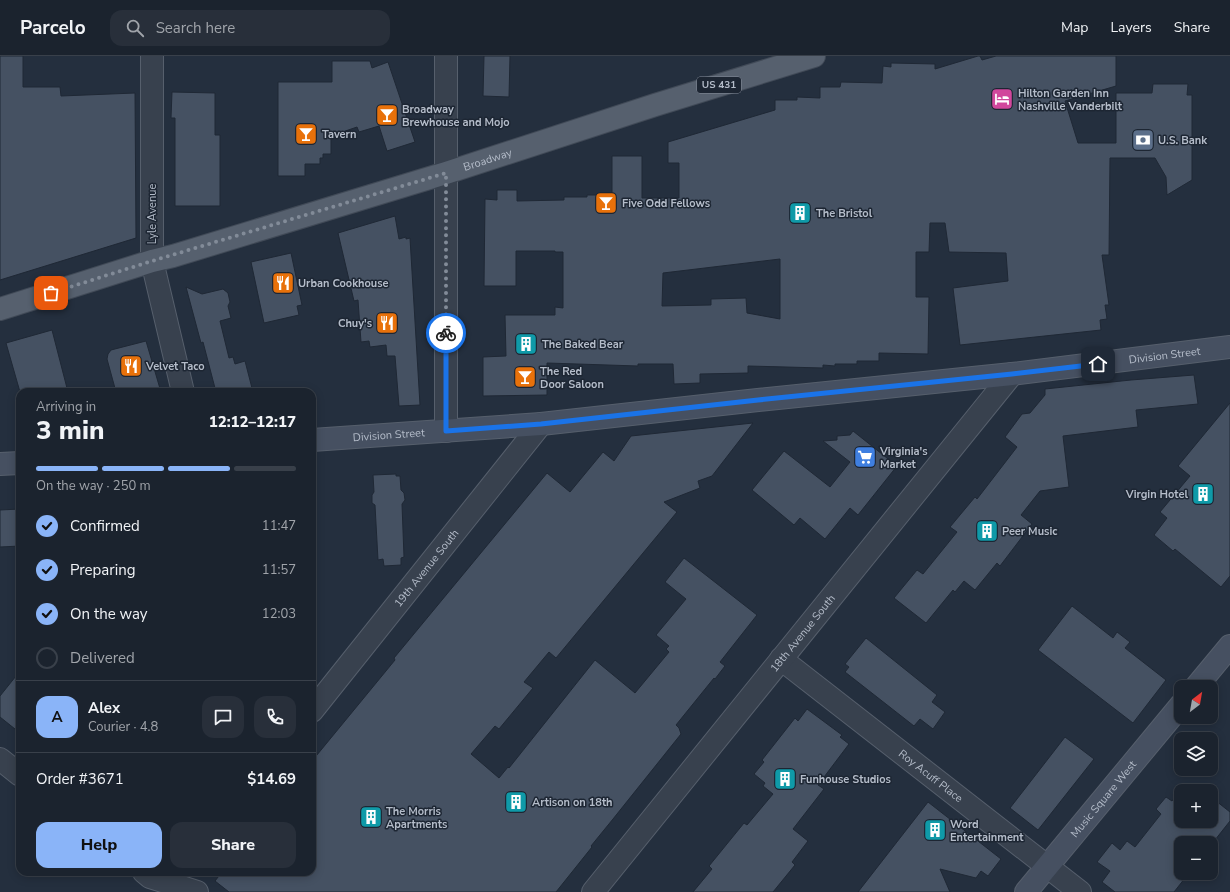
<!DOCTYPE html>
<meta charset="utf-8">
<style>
:root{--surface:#1b232e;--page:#282f3a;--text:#f1f3f6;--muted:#a0a4aa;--line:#39404a;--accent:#8ab4f8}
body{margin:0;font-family:"Nunito Sans",sans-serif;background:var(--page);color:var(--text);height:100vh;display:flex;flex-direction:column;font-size:15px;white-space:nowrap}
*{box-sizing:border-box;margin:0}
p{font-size:13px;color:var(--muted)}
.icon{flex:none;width:22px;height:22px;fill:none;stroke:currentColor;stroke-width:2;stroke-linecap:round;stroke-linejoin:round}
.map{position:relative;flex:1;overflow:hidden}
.side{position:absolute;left:16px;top:332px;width:300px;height:488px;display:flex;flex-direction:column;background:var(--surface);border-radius:12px;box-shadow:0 2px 10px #0003,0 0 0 1px var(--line)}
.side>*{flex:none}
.needle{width:26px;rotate:31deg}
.buttons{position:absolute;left:1174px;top:624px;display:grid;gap:8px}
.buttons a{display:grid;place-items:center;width:44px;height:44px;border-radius:8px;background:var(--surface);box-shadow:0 2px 10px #0003,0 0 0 1px var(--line);font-size:20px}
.pin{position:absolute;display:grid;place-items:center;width:34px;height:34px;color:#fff;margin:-17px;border-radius:8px;box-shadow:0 2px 6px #0006}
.courier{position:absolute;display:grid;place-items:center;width:40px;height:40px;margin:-20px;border:3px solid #1a73e8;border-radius:50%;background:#fff;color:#222;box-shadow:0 1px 5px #0007}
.head em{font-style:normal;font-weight:800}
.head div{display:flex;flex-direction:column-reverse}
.head{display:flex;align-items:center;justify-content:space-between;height:68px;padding:0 20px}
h1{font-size:26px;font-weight:800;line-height:30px}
.bar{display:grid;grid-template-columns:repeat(4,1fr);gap:6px 4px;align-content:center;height:48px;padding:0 20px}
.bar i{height:5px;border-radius:3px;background:var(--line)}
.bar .on{background:var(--accent)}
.bar p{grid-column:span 4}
.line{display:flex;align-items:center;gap:10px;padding:0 20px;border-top:1px solid var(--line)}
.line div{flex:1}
.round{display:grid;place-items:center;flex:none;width:42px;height:42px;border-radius:12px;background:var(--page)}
ol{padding:0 20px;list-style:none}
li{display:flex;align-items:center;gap:12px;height:44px}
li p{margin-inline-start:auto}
li .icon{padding:4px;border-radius:50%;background:var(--accent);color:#111;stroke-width:4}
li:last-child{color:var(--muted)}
li i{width:22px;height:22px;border:2px solid var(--line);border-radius:50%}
.button{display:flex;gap:8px;margin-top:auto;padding:8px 20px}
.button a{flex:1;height:46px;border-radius:12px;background:var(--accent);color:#111;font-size:16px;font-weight:800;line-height:46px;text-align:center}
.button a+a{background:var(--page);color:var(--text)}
header{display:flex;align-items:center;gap:24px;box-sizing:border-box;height:56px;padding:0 20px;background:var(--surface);border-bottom:1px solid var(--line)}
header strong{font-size:19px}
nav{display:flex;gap:22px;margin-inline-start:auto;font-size:14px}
.search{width:280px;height:36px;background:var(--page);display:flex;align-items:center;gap:10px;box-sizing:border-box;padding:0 14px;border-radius:12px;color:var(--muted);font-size:15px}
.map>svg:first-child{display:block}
.building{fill:#455162;stroke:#1f2835;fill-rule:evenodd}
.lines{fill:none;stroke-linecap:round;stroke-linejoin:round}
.minor-casing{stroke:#565f6c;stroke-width:24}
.secondary-casing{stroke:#565f6c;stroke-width:24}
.primary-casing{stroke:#414a57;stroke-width:24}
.minor{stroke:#38414e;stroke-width:22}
.secondary{stroke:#465061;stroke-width:22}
.primary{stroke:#56606e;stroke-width:22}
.done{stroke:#828b98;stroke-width:4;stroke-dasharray:0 7.2}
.route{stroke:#1a73e8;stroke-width:5}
.labels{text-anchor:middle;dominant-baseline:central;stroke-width:3;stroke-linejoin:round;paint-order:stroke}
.shield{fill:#1d2633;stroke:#878f9c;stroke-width:1}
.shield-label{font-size:10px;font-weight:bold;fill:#b4bcc9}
.poi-label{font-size:11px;font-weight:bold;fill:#b4bcc9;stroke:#1d2633;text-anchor:start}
.street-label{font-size:11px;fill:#b4bcc9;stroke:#1d2633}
</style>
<header>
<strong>Parcelo</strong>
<div class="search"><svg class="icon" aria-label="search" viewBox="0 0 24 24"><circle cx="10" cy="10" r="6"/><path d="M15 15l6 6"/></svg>Search here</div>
<nav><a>Map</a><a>Layers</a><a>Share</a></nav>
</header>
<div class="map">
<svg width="1230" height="836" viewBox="0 0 1230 836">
<rect width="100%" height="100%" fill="#242f3e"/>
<g class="building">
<polygon points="0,0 23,0 23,31 60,31 61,40 135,37 136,182 0,224"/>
<polygon points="484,0 510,0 509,41 483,40"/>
<path d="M978 0H980L982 4 996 0H1116V30L1065 45 1078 87H1116V37H1152L1153 28H1188L1187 39H1192V124L1167 139 1166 121 1155 102H1110L1109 199H1102L1109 249H1105L1107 263 1100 264 1101 274 960 289 953 232 1008 225 1006 197 949 196 945 167H930L929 196H916V241H929L928 298 879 297V305H857V308H835V310L823 309V312L748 310V317L700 318V327L674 328 673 308H638V310L547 307V339L483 340V301L506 300 505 259H555V251L563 252V196H555V195H516V230H484L485 143 497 144V134H517V145L564 144V141H587V139H612V100H642V142H679V107H668V86L775 54V44H797V41L820 42V31H840L841 26 882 27 883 10 891 11V7L935 8V13ZM780 203V263L747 257 746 242 711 243V249L662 250 663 217Z"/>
<polygon points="332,5 370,5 372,12 388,6 415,86 387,95 379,70 359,76 357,71 331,80 331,98 323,98 323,102 320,102 320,108 305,108 305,120 278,120 278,26 332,26"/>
<polygon points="172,36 215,37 215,79 220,79 220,150 175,150 175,62 171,62"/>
<polygon points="395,160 399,183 406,181 406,183 410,182 420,349 399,350 395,300 387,300 386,289 370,291 369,285 361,286 358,244 354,245 338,177"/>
<polygon points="291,197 302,249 297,250 299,259 264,267 251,206"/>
<polygon points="186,231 202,238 223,233 228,237 230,246 228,250 231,262 220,265 229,302 233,301 235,308 245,305 253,336 216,336 203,286 201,287"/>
<polygon points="52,274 68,336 20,336 6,287"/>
<polygon points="146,285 161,336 116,336 107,303 108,298 111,294"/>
<polygon points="1194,319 1198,348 1136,354 1138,371 1063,380 1069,431 1040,435 1021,459 1032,468 1000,510 997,507 975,534 964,525 955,536 953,534 926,567 894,542 917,514 923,518 957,476 950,471 975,441 977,443 1017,391 1005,381 1022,358 1030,357 1045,339 1045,333 1131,324"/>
<polygon points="1230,347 1230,520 1221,531 1175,493 1173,495 1154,479 1167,462 1160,456 1190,420 1178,410"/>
<polygon points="753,367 712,420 698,425 700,432 664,446 677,456 556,602 549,596 524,626 533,632 499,673 495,670 471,698 499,722 508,711 509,712 595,604 635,637 669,596 666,593 669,590 656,579 686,543 665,526 684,502 757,559 720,606 725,610 715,623 714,622 676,669 679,672 681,678 613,763 591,790 592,791 556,836 229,836 215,825 222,816 312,816 312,705 395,604 394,602 547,417 570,436 603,396 614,405 631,380"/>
<polygon points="853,375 897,410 858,459 850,452 825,483 800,462 794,469 752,434 784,395 830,431 850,406 823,385 837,384 837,380 850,379"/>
<polygon points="396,418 396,420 400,420 401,434 404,437 405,444 402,448 404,501 401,502 401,509 384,510 383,503 378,504 375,449 372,447 372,439 374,436 373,419"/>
<polygon points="20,453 20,490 0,491 0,454"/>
<polygon points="1072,550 1113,582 1117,576 1130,586 1125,592 1166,624 1133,667 1038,594"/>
<polygon points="866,582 937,639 932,646 945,656 933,673 920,663 914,670 845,616 849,611 845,608"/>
<polygon points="20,615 20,677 0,661 0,640"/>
<polygon points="807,653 842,679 840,681 849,688 818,729 824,733 793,773 808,785 792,806 795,809 773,836 693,836 712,813 709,810 744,767 747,769 773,738 763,730 765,727 754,718 764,706 762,704 795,662 798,665"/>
<polygon points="1065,681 1094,703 1038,774 1010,752"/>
<polygon points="1181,733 1181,765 1211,765 1211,741 1230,756 1230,765 1211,789 1211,787 1181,787 1181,817 1189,817 1174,836 1115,836 1102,826 1110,815 1097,806 1112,787 1120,794 1127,785 1135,791 1161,758 1156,753 1166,741 1172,745"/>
<polygon points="928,746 1001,803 988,820 981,815 976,822 940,813 950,836 858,836"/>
</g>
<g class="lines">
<g class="minor-casing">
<g id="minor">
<polyline points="152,0 152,205 183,336"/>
<polyline points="446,0 446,375"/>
<path id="s1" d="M781 603 1080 836"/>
<path id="s2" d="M312 655 541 368"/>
<polyline points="0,703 20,719"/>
<polyline points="144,816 150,821 197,836"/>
<path id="s3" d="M593 836 1012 318"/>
</g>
</g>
<g class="secondary-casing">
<g id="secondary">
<path id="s4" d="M312 384 541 368 758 344 1012 318 1230 291"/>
<polyline points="0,408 20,407"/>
<polyline points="1196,631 1230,590"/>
<path id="s5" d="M1026 836 1181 649"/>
</g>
</g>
<g class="primary-casing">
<g id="primary">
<path id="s6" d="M0 253 152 205 173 200 446 117 655 49 814 0"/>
</g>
</g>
<use href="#minor" class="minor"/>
<use href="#secondary" class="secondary"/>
<use href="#primary" class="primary"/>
</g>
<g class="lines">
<polyline class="done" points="51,237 152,205 446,117 446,277"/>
<polyline class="route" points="446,277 446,375 541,368 758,344 1012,318 1098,308"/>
</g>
<defs>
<g id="hotel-square" transform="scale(1.15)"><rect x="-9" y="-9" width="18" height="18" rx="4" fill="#d1479c" stroke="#1d2633"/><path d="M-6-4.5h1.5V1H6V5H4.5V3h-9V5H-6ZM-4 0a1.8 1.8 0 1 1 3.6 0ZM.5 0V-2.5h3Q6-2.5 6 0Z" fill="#fff"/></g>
<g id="bar-square" transform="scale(1.15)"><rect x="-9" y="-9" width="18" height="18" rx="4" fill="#e8710a" stroke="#1d2633"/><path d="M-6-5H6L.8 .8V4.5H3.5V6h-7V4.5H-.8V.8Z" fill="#fff"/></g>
<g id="bank-square" transform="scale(1.15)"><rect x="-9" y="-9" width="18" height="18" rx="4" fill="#5c6f8a" stroke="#1d2633"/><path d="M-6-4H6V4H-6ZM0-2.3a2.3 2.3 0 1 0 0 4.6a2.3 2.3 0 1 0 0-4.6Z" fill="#fff"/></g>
<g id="building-square" transform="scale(1.15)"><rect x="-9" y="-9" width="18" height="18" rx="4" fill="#0f9aa8" stroke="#1d2633"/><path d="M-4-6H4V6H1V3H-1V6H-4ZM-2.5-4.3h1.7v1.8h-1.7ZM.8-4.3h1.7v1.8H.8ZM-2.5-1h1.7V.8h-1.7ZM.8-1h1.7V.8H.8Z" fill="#fff"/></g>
<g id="restaurant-square" transform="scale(1.15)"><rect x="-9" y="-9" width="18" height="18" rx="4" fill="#e8710a" stroke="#1d2633"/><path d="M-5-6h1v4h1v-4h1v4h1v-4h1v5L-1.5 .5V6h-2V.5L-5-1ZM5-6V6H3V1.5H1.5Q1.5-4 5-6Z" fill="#fff"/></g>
<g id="supermarket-square" transform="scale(1.15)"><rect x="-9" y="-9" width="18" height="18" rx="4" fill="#3f7fe0" stroke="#1d2633"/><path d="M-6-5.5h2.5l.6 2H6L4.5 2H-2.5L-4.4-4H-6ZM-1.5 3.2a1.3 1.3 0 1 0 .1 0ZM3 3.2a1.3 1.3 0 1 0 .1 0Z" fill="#fff"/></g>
</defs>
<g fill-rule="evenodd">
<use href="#hotel-square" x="1002" y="43"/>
<use href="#bar-square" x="387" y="59"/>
<use href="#bar-square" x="306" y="78"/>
<use href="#bank-square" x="1143" y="84"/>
<use href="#bar-square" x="606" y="147"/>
<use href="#building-square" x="800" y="157"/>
<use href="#restaurant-square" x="283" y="227"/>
<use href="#restaurant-square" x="387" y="267"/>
<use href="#building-square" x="526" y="288"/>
<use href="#restaurant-square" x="131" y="310"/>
<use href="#bar-square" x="525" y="321"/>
<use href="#supermarket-square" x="865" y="401"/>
<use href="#building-square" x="1203" y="438"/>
<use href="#building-square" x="987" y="475"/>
<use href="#building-square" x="785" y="723"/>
<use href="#building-square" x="516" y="746"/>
<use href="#building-square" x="371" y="761"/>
<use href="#building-square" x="935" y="774"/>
</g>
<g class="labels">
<rect class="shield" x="697" y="21" width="44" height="16" rx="3"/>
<g class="shield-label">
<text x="719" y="29">US 431</text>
</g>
<g class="poi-label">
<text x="1018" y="37">Hilton Garden Inn<tspan x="1018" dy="13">Nashville Vanderbilt</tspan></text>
<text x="402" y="53">Broadway<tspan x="402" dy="13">Brewhouse and Mojo</tspan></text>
<text x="322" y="78">Tavern</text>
<text x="1158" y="84">U.S. Bank</text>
<text x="622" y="147">Five Odd Fellows</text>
<text x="816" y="157">The Bristol</text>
<text x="298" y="227">Urban Cookhouse</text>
<text x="372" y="267" text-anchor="end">Chuy's</text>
<text x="542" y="288">The Baked Bear</text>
<text x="146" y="310">Velvet Taco</text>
<text x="540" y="315">The Red<tspan x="540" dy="13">Door Saloon</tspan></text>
<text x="880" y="395">Virginia's<tspan x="880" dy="13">Market</tspan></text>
<text x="1188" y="438" text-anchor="end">Virgin Hotel</text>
<text x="1002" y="475">Peer Music</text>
<text x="800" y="723">Funhouse Studios</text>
<text x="532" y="746">Artison on 18th</text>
<text x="386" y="755">The Morris<tspan x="386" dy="13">Apartments</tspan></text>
<text x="950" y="768">Word<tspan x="950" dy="13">Entertainment</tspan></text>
</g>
<g class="street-label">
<text stroke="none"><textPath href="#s6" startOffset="510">Broadway</textPath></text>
<text transform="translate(152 158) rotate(-90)">Lyle Avenue</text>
<text stroke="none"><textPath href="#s4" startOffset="857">Division Street</textPath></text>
<text stroke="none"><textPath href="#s4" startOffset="77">Division Street</textPath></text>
<text stroke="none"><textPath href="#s2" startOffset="183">19th Avenue South</textPath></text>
<text stroke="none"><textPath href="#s3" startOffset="333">18th Avenue South</textPath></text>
<text stroke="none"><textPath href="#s1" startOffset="190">Roy Acuff Place</textPath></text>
<text stroke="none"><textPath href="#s5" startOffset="121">Music Square West</textPath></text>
</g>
</g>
</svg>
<div class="buttons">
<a><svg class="needle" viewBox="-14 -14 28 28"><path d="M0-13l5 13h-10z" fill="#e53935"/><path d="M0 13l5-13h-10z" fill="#a0a4aa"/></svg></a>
<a><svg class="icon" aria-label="layers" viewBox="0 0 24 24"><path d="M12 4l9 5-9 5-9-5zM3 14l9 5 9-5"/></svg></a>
<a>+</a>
<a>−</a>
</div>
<div class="pin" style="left:51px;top:237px;background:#ea580c"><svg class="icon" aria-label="bag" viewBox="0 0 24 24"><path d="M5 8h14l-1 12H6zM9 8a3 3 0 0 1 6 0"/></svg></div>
<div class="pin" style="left:1098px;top:308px;background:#1f2937"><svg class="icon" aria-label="home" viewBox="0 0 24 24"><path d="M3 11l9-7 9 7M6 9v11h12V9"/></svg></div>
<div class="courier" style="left:446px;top:277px"><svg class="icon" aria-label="bike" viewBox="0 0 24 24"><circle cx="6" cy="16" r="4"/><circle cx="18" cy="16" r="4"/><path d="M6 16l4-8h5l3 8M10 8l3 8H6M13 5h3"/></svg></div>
<section class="side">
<div class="head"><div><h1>3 min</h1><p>Arriving in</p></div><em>12:12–12:17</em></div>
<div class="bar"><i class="on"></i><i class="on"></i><i class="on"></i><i></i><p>On the way · 250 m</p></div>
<ol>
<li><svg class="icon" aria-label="check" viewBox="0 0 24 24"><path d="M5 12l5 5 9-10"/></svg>Confirmed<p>11:47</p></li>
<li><svg class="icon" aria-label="check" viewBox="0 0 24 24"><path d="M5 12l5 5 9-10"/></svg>Preparing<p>11:57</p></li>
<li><svg class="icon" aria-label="check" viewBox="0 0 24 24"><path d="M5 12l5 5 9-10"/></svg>On the way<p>12:03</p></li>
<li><i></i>Delivered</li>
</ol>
<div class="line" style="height:72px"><b class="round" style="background:var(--accent);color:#111">A</b><div><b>Alex</b><p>Courier · 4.8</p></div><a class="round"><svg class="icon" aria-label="chat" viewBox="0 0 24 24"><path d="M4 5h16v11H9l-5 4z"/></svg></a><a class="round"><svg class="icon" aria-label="phone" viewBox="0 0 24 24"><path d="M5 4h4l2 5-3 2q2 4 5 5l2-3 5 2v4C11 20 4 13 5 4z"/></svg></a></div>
<div class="line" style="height:52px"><div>Order #3671</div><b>$14.69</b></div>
<div class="button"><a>Help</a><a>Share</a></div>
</section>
</div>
